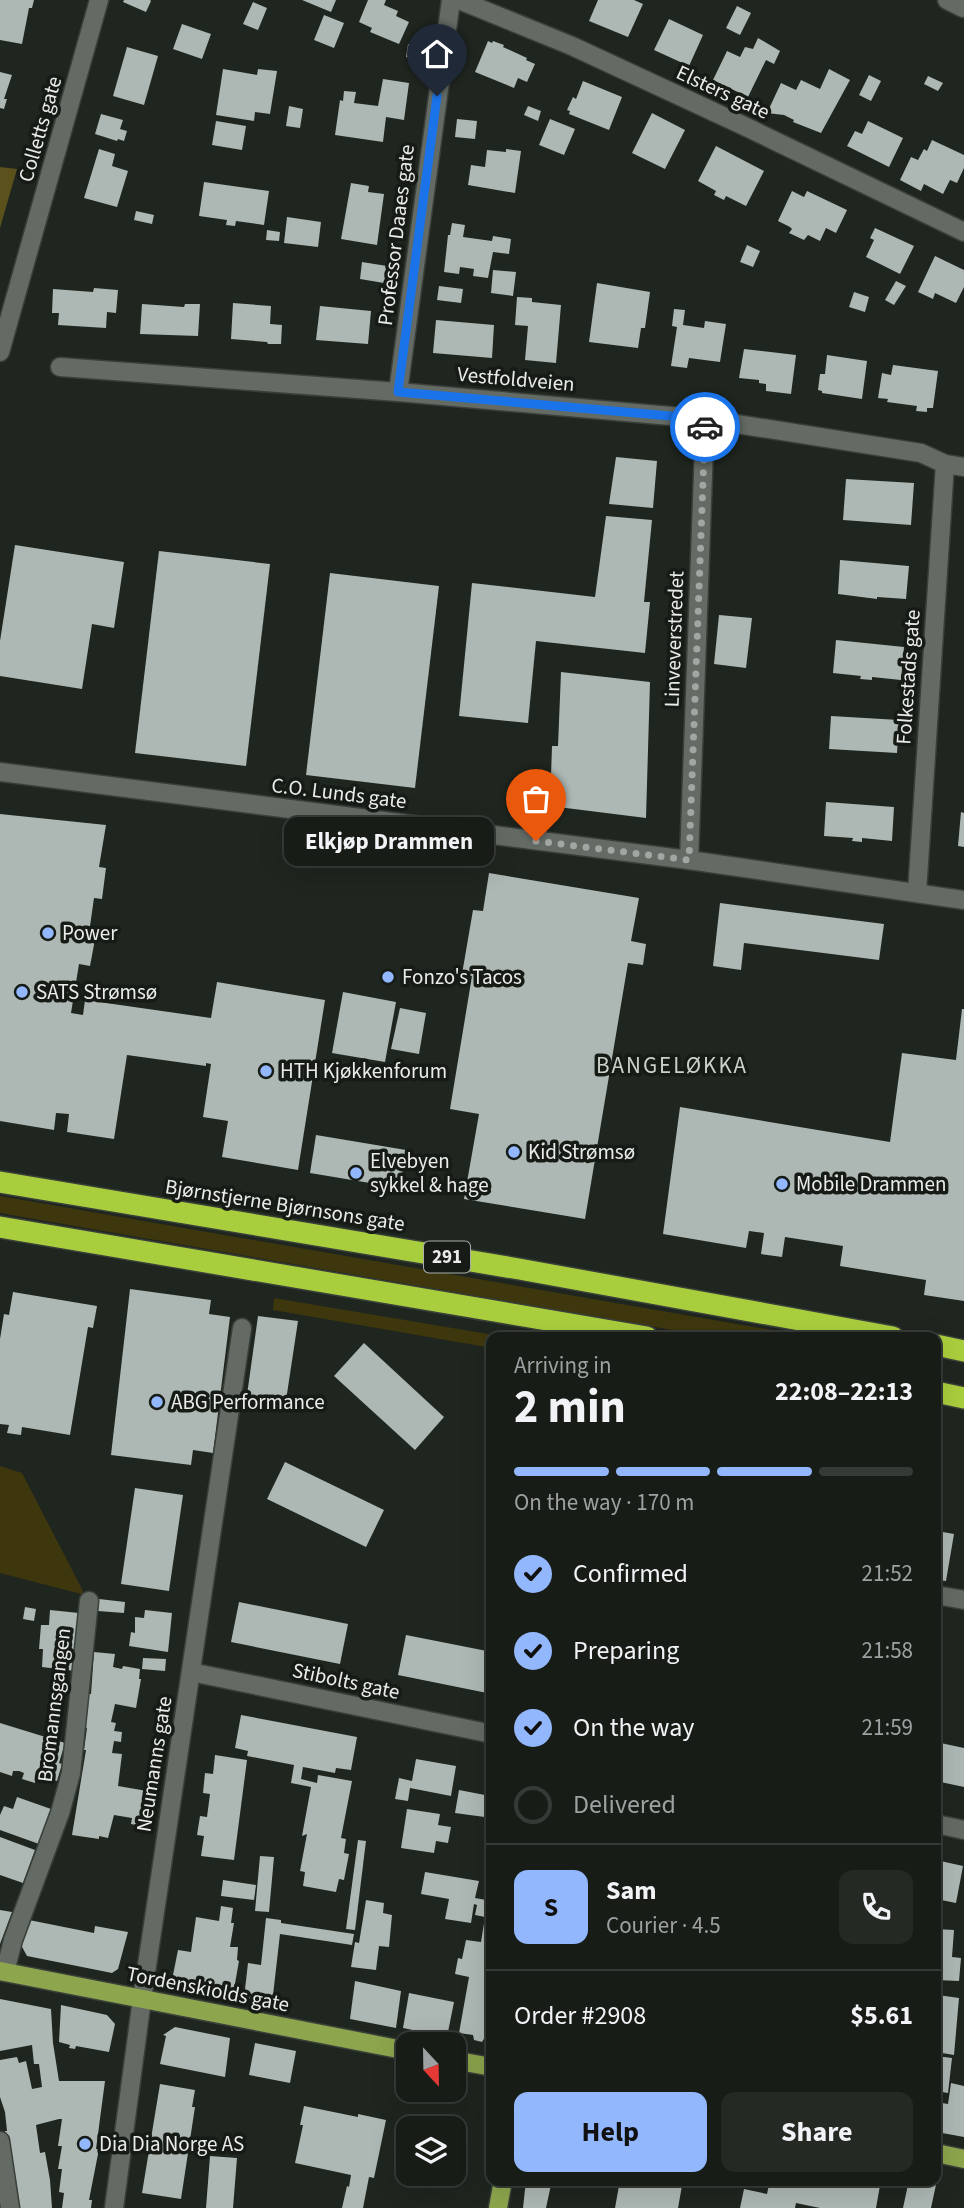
<!DOCTYPE html>
<meta charset="utf-8">
<style>
:root{--surface:#171c17;--page:#242924;--text:#f1f3f6;--muted:#9ea1a1;--line:#363a36;--accent:#93b7fd}
body{margin:0;font-family:"Source Sans 3",sans-serif;background:var(--page);color:var(--text);height:100vh;display:flex;flex-direction:column;font-size:26px;white-space:nowrap}
*{box-sizing:border-box;margin:0}
p{font-size:23px;color:var(--muted)}
.icon{flex:none;width:38px;height:38px;fill:none;stroke:currentColor;stroke-width:2;stroke-linecap:round;stroke-linejoin:round}
.map{position:relative;flex:1;overflow:hidden}
.side{position:absolute;left:486px;top:1332px;width:455px;height:854px;display:flex;flex-direction:column;background:var(--surface);border-radius:14px;box-shadow:0 7px 28px #0002,0 0 0 2px var(--line)}
.side>*{flex:none}
.needle{width:46px;rotate:158deg}
.fabs{position:absolute;left:396px;top:2032px;display:grid;gap:14px}
.fabs a{display:grid;place-items:center;width:70px;height:70px;border-radius:14px;background:var(--surface);box-shadow:0 7px 28px #0002,0 0 0 2px var(--line);font-size:35px}
.pin{position:absolute;display:grid;place-items:center;width:60px;height:60px;color:#fff;margin:-72px -30px;border-radius:50% 50% 50% 0;rotate:-45deg;box-shadow:0 0 7px #0007}
.pin .icon{rotate:45deg}
.courier{position:absolute;display:grid;place-items:center;width:70px;height:70px;margin:-35px;border:5px solid #1a73e8;border-radius:50%;background:#fff;color:#222;box-shadow:0 2px 9px #0007}
.bubble{position:absolute;height:49px;border-radius:14px;background:var(--surface);box-shadow:0 7px 28px #0002,0 0 0 2px var(--line);font-size:23px;font-weight:700;line-height:49px;text-align:center}
.headline em{font-style:normal;font-weight:700}
.headline div{display:flex;flex-direction:column-reverse}
.headline{display:flex;align-items:center;justify-content:space-between;height:119px;padding:0 28px}
h1{font-size:46px;font-weight:700;line-height:52px}
.bar{display:grid;grid-template-columns:repeat(4,1fr);gap:10px 7px;align-content:center;height:84px;padding:0 28px}
.bar i{height:9px;border-radius:5px;background:var(--line)}
.bar .active{background:var(--accent)}
.bar p{grid-column:span 4}
.line{display:flex;align-items:center;gap:18px;padding:0 28px;border-top:2px solid var(--line)}
.line div{flex:1}
.round{display:grid;place-items:center;flex:none;width:74px;height:74px;border-radius:14px;background:var(--page)}
ol{padding:0 28px;list-style:none}
li{display:flex;align-items:center;gap:21px;height:77px}
li p{margin-inline-start:auto}
li .icon{padding:7px;border-radius:50%;background:var(--accent);color:#111;stroke-width:4}
li:last-child{color:var(--muted)}
li i{width:38px;height:38px;border:4px solid var(--line);border-radius:50%}
.button{display:flex;gap:14px;margin-top:auto;padding:14px 28px}
.button a{flex:1;height:80px;border-radius:14px;background:var(--accent);color:#111;font-size:28px;font-weight:700;line-height:80px;text-align:center}
.button a+a{background:var(--page);color:var(--text)}
.map>svg:first-child{display:block}
.green{fill:#3e370e}
.forest{fill:#5b511c}
.building{fill:#adb7b3}
.lines{fill:none;stroke-linecap:round;stroke-linejoin:round}
.minor-casing{stroke:#3a3f3a;stroke-width:21}
.major-casing{stroke:#3a3f3a;stroke-width:21}
.highway-casing{stroke:#3a3f3a;stroke-width:24}
.minor{stroke:#646b64;stroke-width:18}
.major{stroke:#8da64d;stroke-width:18}
.highway{stroke:#a9ce3d;stroke-width:21}
.done{stroke:#a2a6a2;stroke-width:7;stroke-dasharray:0 12.6}
.route{stroke:#1a73e8;stroke-width:9}
.poi-dot{fill:#93b7fd;stroke:#161b16;stroke-width:2.5}
.labels{text-anchor:middle;dominant-baseline:central;stroke-width:7;stroke-linejoin:round;paint-order:stroke}
.shield{fill:#161b16;stroke:#aaadaa;stroke-width:2}
.shield-label{font-size:19px;font-weight:bold;fill:#e9ece9}
.street-label{font-size:21px;fill:#e9ece9;stroke:#161b16}
.poi-label{font-size:21px;fill:#e9ece9;stroke:#161b16;text-anchor:start}
.neighbourhood-label{font-size:23px;letter-spacing:2px;fill:#c9d1c9;stroke:#161b16}
</style>
<div class="map">
<svg width="964" height="2208" viewBox="0 0 964 2208">
<rect width="100%" height="100%" fill="#1f251f"/>
<g class="green">
<polygon points="0,1196 812,1337 712,1337 0,1213"/>
<polygon points="274,1298 506,1337 492,1337 492,1348 273,1310"/>
<polygon points="0,1466 22,1473 85,1595 0,1573"/>
</g>
<polygon class="forest" points="0,167 17,169 0,228"/>
<g class="building">
<polygon points="0,0 34,0 32,8 29,8 22,44 0,40"/>
<polygon points="124,0 150,0 151,1 146,12 123,2"/>
<polygon points="302,0 336,0 331,12"/>
<polygon points="368,0 386,0 384,5 398,11 396,16 409,22 399,44 370,32 372,28 359,22"/>
<polygon points="598,0 634,0 643,4 628,37 589,21"/>
<polygon points="253,2 267,8 258,30 243,24"/>
<polygon points="737,6 751,13 740,35 726,28"/>
<polygon points="324,15 344,23 334,48 314,40"/>
<polygon points="669,19 703,35 689,66 654,50"/>
<polygon points="182,24 211,34 202,59 173,49"/>
<polygon points="758,38 780,51 774,64 766,60 748,97 713,80 727,51 740,57 745,47 753,49"/>
<polygon points="488,41 492,43 493,41 504,45 503,47 527,58 526,60 535,64 527,82 518,78 514,88 475,72"/>
<polygon points="408,44 429,48 426,61 406,57"/>
<polygon points="127,47 158,56 144,105 113,96"/>
<polygon points="223,69 257,75 258,69 277,71 270,114 255,112 254,121 216,115"/>
<polygon points="829,69 850,80 821,133 793,122 794,120 784,115 767,113 781,83 796,90 801,80 820,89"/>
<polygon points="0,72 12,75 4,99 7,99 4,109 0,108"/>
<polygon points="869,75 881,81 871,101 859,95"/>
<polygon points="928,76 943,83 938,91 924,84"/>
<polygon points="383,79 409,83 404,120 386,117 383,142 335,135 340,100 343,101 344,91 356,92 354,103 378,106"/>
<polygon points="583,81 622,97 609,130 569,114 570,111 567,110 573,97 576,99"/>
<polygon points="289,106 303,109 300,128 286,126"/>
<polygon points="528,106 541,111 538,121 524,115"/>
<polygon points="652,113 685,130 665,169 632,153"/>
<polygon points="101,114 123,120 120,129 127,131 124,141 118,139 117,141 95,134"/>
<polygon points="457,119 477,121 475,139 455,137"/>
<polygon points="550,119 575,129 564,155 539,145"/>
<polygon points="216,121 246,126 242,150 212,145"/>
<polygon points="868,121 903,138 889,167 847,146 855,131 862,134"/>
<polygon points="932,140 964,155 964,168 957,183 950,180 943,194 924,184 921,191 900,180 911,157 918,160 924,149 927,151"/>
<polygon points="716,146 764,171 746,206 726,196 724,200 714,195 716,191 698,181"/>
<polygon points="99,149 115,154 112,166 128,171 117,207 84,198"/>
<polygon points="506,149 521,151 515,193 468,185 471,165 485,167 487,150 506,152"/>
<polygon points="204,182 269,191 264,225 236,221 235,226 226,225 227,220 199,216"/>
<polygon points="351,183 369,186 368,192 384,194 377,245 341,239"/>
<polygon points="792,191 804,197 807,191 847,210 836,233 826,228 820,241 808,235 804,240 789,233 792,229 790,227 778,221"/>
<polygon points="136,211 154,215 152,224 134,220"/>
<polygon points="287,217 321,222 318,247 284,243"/>
<polygon points="452,223 465,225 463,237 492,241 493,236 511,239 509,254 493,252 488,278 473,276 474,269 460,267 459,274 444,272 448,235 450,235"/>
<polygon points="875,228 914,246 900,274 866,257 874,240 870,238"/>
<polygon points="267,230 280,232 279,241 266,240"/>
<polygon points="747,245 760,251 753,267 740,262"/>
<polygon points="935,256 964,270 964,287 956,303 935,293 933,299 918,292"/>
<polygon points="362,262 387,266 384,283 360,279"/>
<polygon points="493,270 516,272 513,296 491,293"/>
<polygon points="896,281 906,286 894,305 885,300"/>
<polygon points="597,283 650,292 645,328 641,328 638,348 589,342"/>
<polygon points="439,286 463,289 461,303 437,300"/>
<polygon points="94,288 118,290 116,313 107,312 106,328 58,325 59,313 52,313 53,289 93,292"/>
<polygon points="854,292 869,297 865,312 849,307"/>
<polygon points="517,297 532,298 532,302 561,305 556,363 525,360 528,326 515,325"/>
<polygon points="233,303 271,306 270,324 282,325 281,344 268,344 267,342 231,339"/>
<polygon points="142,304 184,307 185,304 200,304 198,336 140,334"/>
<polygon points="320,306 371,311 368,344 316,340"/>
<polygon points="674,309 685,310 683,325 704,328 705,321 726,324 720,362 689,358 687,368 671,366 677,327 672,326"/>
<polygon points="436,320 494,325 492,358 433,353"/>
<polygon points="744,349 796,355 791,394 766,391 766,384 759,383 759,380 739,378"/>
<polygon points="827,355 867,361 862,399 822,393 822,391 818,390 820,374 825,374"/>
<polygon points="893,365 938,371 933,408 927,408 927,412 916,411 917,406 887,402 888,399 878,398 882,373 891,375"/>
<polygon points="616,457 657,461 653,508 609,504"/>
<polygon points="846,479 914,483 911,525 843,520"/>
<polygon points="606,516 652,520 644,602 650,602 645,653 536,641 528,723 459,716 472,583 595,597"/>
<polygon points="15,545 124,562 114,628 92,624 82,689 0,676 0,641"/>
<polygon points="159,551 270,564 246,766 135,753"/>
<polygon points="840,560 909,566 906,599 877,597 877,599 838,594"/>
<polygon points="330,573 439,586 415,788 306,775"/>
<polygon points="719,615 752,618 746,668 714,664"/>
<polygon points="836,640 904,647 901,680 872,677 872,680 860,679 861,676 833,673"/>
<polygon points="561,672 650,682 646,818 550,806 552,746 558,746"/>
<polygon points="831,716 899,720 897,753 829,749"/>
<polygon points="826,802 894,807 892,841 862,838 862,842 852,841 853,838 824,836"/>
<polygon points="961,812 964,813 964,847 958,846"/>
<polygon points="0,814 106,825 99,867 106,868 102,899 94,898 89,933 96,934 90,966 79,964 71,1013 83,1015 85,1000 211,1018 217,982 325,1000 298,1170 222,1157 228,1121 203,1117 211,1064 206,1063 206,1066 127,1055 114,1139 67,1132 69,1114 56,1113 54,1130 0,1121"/>
<polygon points="489,873 639,898 631,941 646,944 643,965 628,963 585,1219 464,1199 479,1114 450,1109 472,976 462,974 473,910 483,911"/>
<polygon points="720,903 884,924 879,960 744,943 741,970 713,966"/>
<polygon points="343,992 396,1002 385,1062 332,1053"/>
<polygon points="400,1008 426,1013 419,1054 391,1049"/>
<polygon points="962,1009 964,1009 964,1301 924,1295 926,1280 840,1266 843,1246 785,1237 782,1257 761,1254 764,1233 749,1231 746,1248 663,1234 680,1107 890,1142 902,1053 956,1060"/>
<polygon points="316,1135 406,1150 400,1188 310,1173"/>
<polygon points="130,1289 211,1300 209,1314 230,1317 213,1453 193,1450 191,1465 111,1455"/>
<polygon points="13,1292 97,1306 93,1328 88,1327 70,1435 22,1427 21,1435 7,1433 9,1425 0,1424 0,1339 4,1314 9,1315"/>
<polygon points="258,1316 298,1321 285,1407 246,1402"/>
<polygon points="364,1343 444,1417 415,1450 334,1376"/>
<polygon points="285,1462 384,1510 366,1547 267,1499"/>
<polygon points="135,1488 183,1495 169,1591 121,1584"/>
<polygon points="937,1531 954,1534 946,1581 936,1580"/>
<polygon points="99,1599 125,1602 124,1613 98,1611"/>
<polygon points="239,1602 348,1624 340,1664 231,1642"/>
<polygon points="25,1607 36,1609 34,1621 23,1619"/>
<polygon points="50,1610 79,1613 75,1671 42,1667 43,1649 39,1649 41,1625 49,1625"/>
<polygon points="145,1610 172,1613 168,1652 129,1646 131,1632 135,1633 135,1617 144,1618"/>
<polygon points="406,1635 492,1652 492,1694 398,1675"/>
<polygon points="94,1652 115,1654 113,1667 122,1669 123,1666 140,1669 139,1679 141,1679 136,1708 115,1704 111,1722 116,1723 114,1731 122,1732 121,1742 114,1741 112,1753 122,1754 118,1786 147,1791 141,1826 131,1824 132,1818 114,1815 108,1838 99,1836 99,1839 72,1835 86,1750 84,1750 87,1728 78,1727 83,1693 91,1694"/>
<polygon points="143,1658 166,1659 165,1671 142,1669"/>
<polygon points="241,1715 357,1737 351,1770 336,1768 335,1773 303,1767 301,1779 317,1783 318,1775 352,1781 341,1838 346,1839 344,1853 349,1854 344,1880 339,1879 336,1892 303,1886 305,1872 300,1871 307,1834 302,1836 311,1787 291,1783 294,1765 247,1756 248,1751 235,1748"/>
<polygon points="0,1723 65,1743 59,1763 62,1764 57,1781 53,1780 53,1782 36,1778 35,1783 22,1779 24,1773 19,1771 13,1771 12,1776 0,1772"/>
<polygon points="936,1742 964,1748 964,1787 936,1781"/>
<polygon points="215,1755 247,1760 234,1860 201,1856 204,1836 197,1835 200,1816 207,1817 210,1794 203,1793 205,1773 213,1774"/>
<polygon points="416,1759 456,1766 451,1796 410,1788 408,1801 395,1799 399,1778 412,1781"/>
<polygon points="459,1790 485,1795 484,1799 492,1801 492,1818 455,1813"/>
<polygon points="17,1797 51,1809 39,1844 0,1830 0,1815 4,1806 13,1809"/>
<polygon points="407,1809 440,1814 438,1825 451,1827 448,1843 436,1841 434,1853 401,1848"/>
<polygon points="0,1837 35,1850 23,1883 0,1875"/>
<polygon points="358,1840 366,1841 355,1930 346,1929"/>
<polygon points="260,1856 274,1857 269,1912 255,1911"/>
<polygon points="936,1860 963,1866 956,1903 936,1899"/>
<polygon points="425,1872 479,1881 475,1898 492,1901 492,2039 485,2037 482,2042 474,2040 473,2035 459,2033 469,1977 455,1974 458,1958 462,1959 466,1940 481,1942 485,1917 475,1915 477,1905 474,1904 471,1923 445,1919 449,1899 421,1894"/>
<polygon points="223,1880 256,1885 254,1900 221,1896"/>
<polygon points="366,1900 384,1903 383,1913 392,1915 389,1947 379,1946 376,1970 351,1967 355,1942 359,1943"/>
<polygon points="221,1906 233,1908 231,1923 234,1923 230,1947 238,1947 237,1960 239,1961 233,1995 180,1986 173,1975 178,1950 191,1952 196,1917 219,1921"/>
<polygon points="0,1910 12,1912 0,1944"/>
<polygon points="266,1918 281,1920 281,1923 354,1934 352,1945 280,1934 272,2004 244,1998 248,1963 261,1965"/>
<polygon points="29,1920 94,1933 95,1926 128,1932 118,1969 112,1973 27,1956 21,1945"/>
<polygon points="936,1929 954,1930 952,1957 961,1958 959,1981 936,1980"/>
<polygon points="355,1981 401,1991 396,2028 350,2019"/>
<polygon points="409,1993 454,2002 447,2037 403,2028"/>
<polygon points="938,1995 959,1998 954,2055 936,2052 936,1996"/>
<polygon points="0,1999 51,2009 53,2043 59,2081 105,2081 96,2149 99,2149 89,2200 92,2200 91,2208 62,2208 64,2193 59,2192 62,2169 58,2169 62,2146 58,2146 62,2119 59,2119 36,2125 40,2153 45,2152 50,2180 52,2208 18,2208 17,2187 9,2142 7,2142 5,2131 7,2131 5,2112 0,2097 0,2060 17,2057 19,2063 26,2061 32,2089 42,2087 39,2064 34,2064 32,2045 0,2051"/>
<polygon points="61,2005 107,2015 115,2024 109,2052 76,2046 75,2049 69,2048 70,2045 59,2042"/>
<polygon points="175,2027 230,2038 225,2077 160,2064 166,2036 163,2035"/>
<polygon points="255,2043 296,2051 290,2083 249,2075"/>
<polygon points="936,2056 952,2058 948,2093 936,2091"/>
<polygon points="951,2083 964,2086 964,2137 942,2133 941,2140 936,2139 936,2102 948,2104"/>
<polygon points="160,2084 195,2090 192,2107 195,2107 181,2199 142,2193"/>
<polygon points="304,2106 358,2117 358,2114 386,2120 374,2178 369,2177 363,2208 342,2208 347,2186 349,2187 351,2175 295,2163 303,2125 300,2125"/>
<polygon points="210,2156 237,2158 233,2208 206,2208"/>
<polygon points="526,2180 552,2180 546,2208 523,2208"/>
<polygon points="620,2180 683,2180 678,2208 615,2208"/>
<polygon points="770,2180 881,2180 876,2208 820,2208 796,2203 795,2208 740,2208 744,2189 767,2194"/>
<polygon points="909,2180 937,2180 931,2208 903,2208"/>
</g>
<g class="lines">
<g class="minor-casing">
<g id="minor">
<polyline points="459,0 572,46 742,125 964,232"/>
<polyline points="947,0 963,8"/>
<polyline points="0,352 99,0"/>
<polyline points="60,367 398,392 705,419 921,453 945,464 964,467"/>
<polyline points="398,392 451,0"/>
<polyline points="0,772 689,860 964,900"/>
<polyline points="689,860 705,419"/>
<polyline points="917,893 945,464"/>
<polyline points="936,1595 964,1600"/>
<polyline points="191,1672 492,1734"/>
<polyline points="936,1824 964,1830"/>
<polyline points="5,1972 13,1940 60,1813 71,1773 89,1601"/>
<polyline points="0,2141 10,2208"/>
<polyline points="114,2208 142,1999 242,1328"/>
</g>
</g>
<g class="major-casing">
<g id="major">
<polyline points="0,1971 408,2051"/>
<polyline points="453,2060 492,2067"/>
<polyline points="936,2153 964,2159"/>
<polyline points="498,2208 503,2180"/>
</g>
</g>
<g class="highway-casing">
<g id="highway">
<polyline points="0,1182 519,1269 893,1337"/>
<polyline points="0,1227 647,1337"/>
<polyline points="936,1345 964,1351"/>
<polyline points="936,1392 964,1398"/>
</g>
</g>
<use href="#minor" class="minor"/>
<use href="#major" class="major"/>
<use href="#highway" class="highway"/>
</g>
<g class="lines">
<polyline class="done" points="536,841 689,860 705,427"/>
<polyline class="route" points="437,96 398,392 705,419 705,427"/>
</g>
<g class="poi-dot">
<circle cx="48" cy="933" r="7"/>
<circle cx="388" cy="977" r="7"/>
<circle cx="22" cy="992" r="7"/>
<circle cx="266" cy="1071" r="7"/>
<circle cx="514" cy="1152" r="7"/>
<circle cx="356" cy="1173" r="7"/>
<circle cx="782" cy="1184" r="7"/>
<circle cx="157" cy="1402" r="7"/>
<circle cx="85" cy="2144" r="7"/>
</g>
<g class="labels">
<rect class="shield" x="424" y="1241.5" width="46" height="31" rx="5"/>
<g class="shield-label">
<text x="447" y="1257">291</text>
</g>
<g class="street-label">
<text transform="translate(723 92) rotate(25)">Elsters gate</text>
<text transform="translate(40 129) rotate(-74)">Colletts gate</text>
<text transform="translate(396 235) rotate(-83)">Professor Daaes gate</text>
<text transform="translate(516 379) rotate(5)">Vestfoldveien</text>
<text transform="translate(674 639) rotate(-88)">Linveverstredet</text>
<text transform="translate(908 677) rotate(-86)">Folkestads gate</text>
<text transform="translate(339 793) rotate(7)">C.O. Lunds gate</text>
<text transform="translate(285 1205) rotate(9)">Bjørnstjerne Bjørnsons gate</text>
<text transform="translate(346 1681) rotate(12)">Stibolts gate</text>
<text transform="translate(54 1705) rotate(-83)">Bromannsgangen</text>
<text transform="translate(154 1764) rotate(-81)">Neumanns gate</text>
<text transform="translate(208 1989) rotate(11)">Tordenskiolds gate</text>
</g>
<g class="poi-label">
<text x="62" y="933">Power</text>
<text x="402" y="977">Fonzo's Tacos</text>
<text x="36" y="992">SATS Strømsø</text>
<text x="280" y="1071">HTH Kjøkkenforum</text>
<text x="528" y="1152">Kid Strømsø</text>
<text x="370" y="1161">Elvebyen<tspan x="370" dy="24">sykkel &amp; hage</tspan></text>
<text x="796" y="1184">Mobile Drammen</text>
<text x="171" y="1402">ABG Performance</text>
<text x="99" y="2144">Dia Dia Norge AS</text>
</g>
<g class="neighbourhood-label">
<text x="672" y="1065">BANGELØKKA</text>
</g>
</g>
</svg>
<div class="fabs">
<a><svg class="needle" viewBox="-14 -14 28 28"><path d="M0-13l5 13h-10z" fill="#e53935"/><path d="M0 13l5-13h-10z" fill="#9ea1a1"/></svg></a>
<a><svg class="icon" aria-label="layers" viewBox="0 0 24 24"><path d="M12 4l9 5-9 5-9-5zM3 14l9 5 9-5"/></svg></a>
</div>
<div class="pin" style="left:536px;top:841px;background:#ea580c"><svg class="icon" aria-label="bag" viewBox="0 0 24 24"><path d="M5 8h14l-1 12H6zM9 8a3 3 0 0 1 6 0"/></svg></div>
<div class="pin" style="left:437px;top:96px;background:#1f2937"><svg class="icon" aria-label="home" viewBox="0 0 24 24"><path d="M3 11l9-7 9 7M6 9v11h12V9"/></svg></div>
<div class="courier" style="left:705px;top:427px"><svg class="icon" aria-label="car" viewBox="0 0 24 24"><path d="M5 17H2v-5l4-1 3-4h7l3 4 3 1v5h-3M9 17h6M6 11h13"/><circle cx="7" cy="17" r="2"/><circle cx="17" cy="17" r="2"/></svg></div>
<div class="bubble" style="left:284px;top:817px;width:210px">Elkjøp Drammen</div>
<section class="side">
<div class="headline"><div><h1>2 min</h1><p>Arriving in</p></div><em>22:08–22:13</em></div>
<div class="bar"><i class="active"></i><i class="active"></i><i class="active"></i><i></i><p>On the way · 170 m</p></div>
<ol>
<li><svg class="icon" aria-label="check" viewBox="0 0 24 24"><path d="M5 12l5 5 9-10"/></svg>Confirmed<p>21:52</p></li>
<li><svg class="icon" aria-label="check" viewBox="0 0 24 24"><path d="M5 12l5 5 9-10"/></svg>Preparing<p>21:58</p></li>
<li><svg class="icon" aria-label="check" viewBox="0 0 24 24"><path d="M5 12l5 5 9-10"/></svg>On the way<p>21:59</p></li>
<li><i></i>Delivered</li>
</ol>
<div class="line" style="height:126px"><b class="round" style="background:var(--accent);color:#111">S</b><div><b>Sam</b><p>Courier · 4.5</p></div><a class="round"><svg class="icon" aria-label="phone" viewBox="0 0 24 24"><path d="M5 4h4l2 5-3 2q2 4 5 5l2-3 5 2v4C11 20 4 13 5 4z"/></svg></a></div>
<div class="line" style="height:91px"><div>Order #2908</div><b>$5.61</b></div>
<div class="button"><a>Help</a><a>Share</a></div>
</section>
</div>
